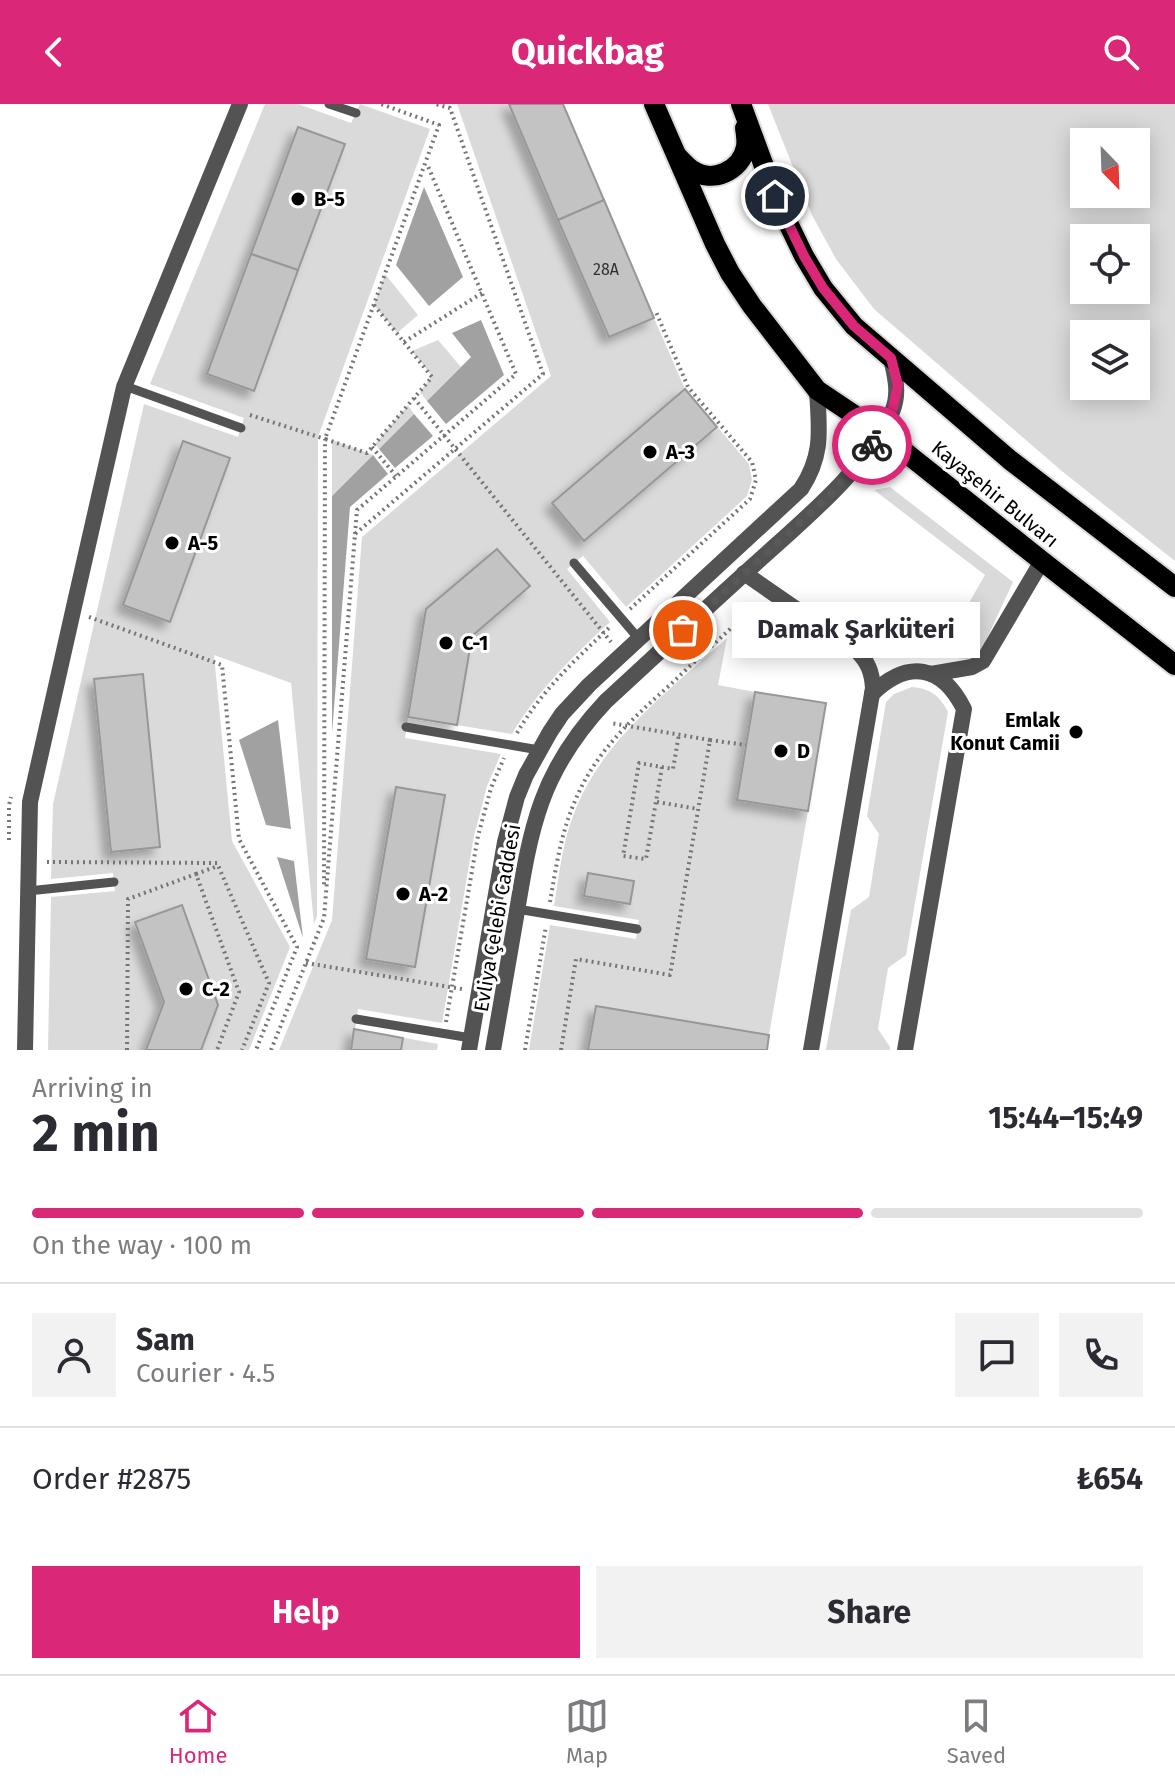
<!DOCTYPE html>
<meta charset="utf-8">
<style>
:root{--surface:#fff;--page:#f2f2f3;--text:#2b2b33;--muted:#7c7c81;--line:#e1e1e2;--accent:#db2777}
body{margin:0;font-family:"Fira Sans",sans-serif;background:var(--page);color:var(--text);height:100vh;display:flex;flex-direction:column;font-size:30px;white-space:nowrap}
*{box-sizing:border-box;margin:0}
p{font-size:26px;color:var(--muted)}
.icon{flex:none;width:44px;height:44px;fill:none;stroke:currentColor;stroke-width:2;stroke-linecap:round;stroke-linejoin:round}
.map{position:relative;height:946px;overflow:hidden}
.details{display:flex;flex-direction:column;background:var(--surface);flex:1}
.details>*{flex:none}
.needle{width:52px;rotate:157deg}
.fabs{position:absolute;left:1070px;top:24px;display:grid;gap:16px}
.fabs a{display:grid;place-items:center;width:80px;height:80px;border-radius:0px;background:var(--surface);box-shadow:0 4px 20px #0003;font-size:40px}
.pin{position:absolute;display:grid;place-items:center;width:68px;height:68px;color:#fff;margin:-34px;border:4px solid #fff;border-radius:50%;box-shadow:0 2px 8px #0007}
.courier{position:absolute;display:grid;place-items:center;width:80px;height:80px;margin:-40px;border:6px solid #db2777;border-radius:50%;background:#fff;color:#222;box-shadow:0 2px 10px #0007}
.bubble{position:absolute;height:56px;border-radius:0px;background:var(--surface);box-shadow:0 4px 20px #0003;font-size:26px;font-weight:700;line-height:56px;text-align:center}
.head em{font-style:normal;font-weight:700}
.head div{display:flex;flex-direction:column-reverse}
.head{display:flex;align-items:center;justify-content:space-between;height:136px;padding:0 32px}
h1{font-size:52px;font-weight:700;line-height:60px}
.bar{display:grid;grid-template-columns:repeat(4,1fr);gap:12px 8px;align-content:center;height:96px;padding:0 32px}
.bar i{height:10px;border-radius:6px;background:var(--line)}
.bar .on{background:var(--accent)}
.bar p{grid-column:span 4}
.line{display:flex;align-items:center;gap:20px;padding:0 32px;border-top:2px solid var(--line)}
.line div{flex:1}
.round{display:grid;place-items:center;flex:none;width:84px;height:84px;border-radius:0px;background:var(--page)}
.cta{display:flex;gap:16px;margin-top:auto;padding:16px 32px}
.cta a{flex:1;height:92px;border-radius:0px;background:var(--accent);color:#fff;font-size:32px;font-weight:700;line-height:92px;text-align:center}
.cta a+a{background:var(--page);color:var(--text)}
header{display:flex;justify-content:space-between;align-items:center;height:104px;padding:0 32px;background:var(--accent);color:#fff;font-size:36px;font-weight:700}
.tabs{display:flex;justify-content:space-around;align-items:center;height:112px;border-top:2px solid var(--line);background:var(--surface);font-size:22px;color:var(--muted)}
.tabs a{display:grid;justify-items:center;gap:4px}
.tabs .on{color:var(--accent)}
.map>svg:first-child{display:block}
.green{fill:#dadada;fill-rule:evenodd}
.water{fill:#a1a1a1}
.building{fill:#c3c3c3;stroke:#979797;stroke-width:2;filter:url(#shadow)}
.lines{fill:none;stroke-linecap:round;stroke-linejoin:round}
.primary-casing{stroke:#dbdbdb;stroke-width:24}
.path{stroke:#757575;stroke-width:4;stroke-dasharray:2 4;stroke-linecap:butt}
.service{stroke:#535353;stroke-width:9}
.minor{stroke:#535353;stroke-width:16}
.tertiary{stroke:#535353;stroke-width:16}
.primary{stroke:#000;stroke-width:20}
.done{stroke:#595959;stroke-width:8;stroke-dasharray:0 14.4}
.route{stroke:#db2777;stroke-width:10}
.poi-dot{fill:#000;stroke:#fff;stroke-width:3}
.labels{text-anchor:middle;dominant-baseline:central;stroke-width:6;stroke-linejoin:round;paint-order:stroke}
.number-label{font-size:16px;fill:#313131}
.poi-label{font-size:20px;font-weight:bold;fill:#000;stroke:#fff;text-anchor:start}
.street-label{font-size:20px;fill:#000;stroke:#fff}
</style>
<header><svg class="icon" aria-label="back" viewBox="0 0 24 24"><path d="M15 5l-7 7 7 7"/></svg>Quickbag<svg class="icon" aria-label="search" viewBox="0 0 24 24"><circle cx="10" cy="10" r="6"/><path d="M15 15l6 6"/></svg></header>
<div class="map">
<svg width="1175" height="946" viewBox="0 0 1175 946">
<defs>
<filter id="shadow"><feDropShadow dx="-7" dy="7" stdDeviation="4" flood-color="#0004"/></filter>
</defs>
<rect width="100%" height="100%" fill="#fff"/>
<g class="green">
<polygon points="265,0 298,0 351,19 360,0 430,25 318,333 317,812 314,820 291,579 214,551 232,737 290,843 249,946 48,946 51,793 115,787 113,769 51,775 53,700 144,300 238,333 244,314 150,280"/>
<path d="M457 0H509L608 233 654 214 685 285 749 360 752 376 747 392 626 503 583 452 567 465 610 518C573 552 538 586 512 630L408 613 405 634 501 650 487 682 474 732 442 919 358 905 355 925 438 940 437 946H279L332 816 362 433 551 272Z"/>
<path d="M768 0H1175V457L1063 368 874 205 836 155 812 111ZM1084 38H1136V90H1084ZM1084 134H1136V186H1084ZM1084 230H1136V282H1084Z"/>
<polygon points="385,170 418,211 397,229 374,201"/>
<polygon points="438,236 461,263 427,297 420,288 432,272 412,247"/>
<polygon points="408,301 414,310 379,345 375,340"/>
<polygon points="332,336 373,351 332,392"/>
<polygon points="890,383 1013,478 983,543 970,556 951,553 941,548 985,471 874,386"/>
<path d="M727 534 718 581 755 588 737 695 808 707 769 931 596 902 588 946H529L550 821 636 835 639 816 554 802C559 772 562 741 573 712 601 636 669 587 727 534Z"/>
<path d="M912 583C930 584 940 592 948 608L906 851 888 864 878 925 890 943V946H826L851 806 869 793 879 730 867 712 886 598 894 590Z"/>
</g>
<g class="water">
<polygon points="424,83 463,173 429,202 396,161"/>
<polygon points="481,216 504,271 446,320 427,297 471,253 452,229"/>
<polygon points="414,310 433,332 395,364 379,345"/>
<polygon points="373,351 388,370 350,403 332,629 332,392"/>
<polygon points="278,616 291,725 266,721 239,636"/>
<polygon points="277,753 294,757 303,834"/>
</g>
<g class="building">
<polygon points="509,0 563,0 604,96 558,116"/>
<polygon points="298,23 345,40 298,166 251,150"/>
<polygon points="604,96 654,214 609,233 558,116"/>
<polygon points="251,150 298,166 254,287 207,270"/>
<polygon points="685,285 717,323 584,437 552,399"/>
<polygon points="183,337 230,354 170,518 123,501"/>
<polygon points="497,445 530,482 472,532 457,621 408,613 426,505"/>
<polygon points="143,570 160,743 111,748 94,575"/>
<polygon points="755,588 826,599 808,707 737,696"/>
<polygon points="396,683 445,691 415,863 366,855"/>
<polygon points="588,769 634,777 630,800 584,792"/>
<polygon points="182,801 218,901 201,946 146,946 164,898 135,818"/>
<polygon points="596,902 769,931 767,946 588,946"/>
<polygon points="354,925 403,934 401,946 351,946"/>
</g>
<g class="lines">
<g class="primary-casing">
<g id="primary">
<polyline points="654,0 715,140 730,169 752,202 817,286 881,329 1042,457 1175,561"/>
<polyline points="741,0 775,92 804,152 823,184 854,222 1010,356 1175,483"/>
<path d="M678 53C682 57 687 63 692 66 712 80 741 67 746 43 747 37 746 30 745 24"/>
</g>
</g>
<g class="path">
<polyline points="374,201 432,273 367,349 325,335 439,21 381,0"/>
<polyline points="404,238 482,189"/>
<polyline points="414,294 611,538"/>
<polyline points="250,311 325,335 324,784"/>
<polyline points="372,343 396,372"/>
<polyline points="355,430 357,406 516,270 427,60"/>
<polyline points="630,505 750,395 756,376 752,358 688,283 656,208"/>
<polyline points="89,513 222,561 239,735 297,843 256,946"/>
<path d="M517 629C542 586 576 555 611 522"/>
<polyline points="710,636 746,641"/>
<polyline points="662,663 646,755 623,752 639,659 673,665 679,630"/>
<polyline points="657,698 698,705"/>
<polyline points="9,736 9,701 11,693"/>
<polyline points="47,758 217,759 269,879 242,946"/>
<polyline points="196,770 218,762"/>
<path d="M550 798C556 763 561 729 575 697 595 648 632 615 671 580 696 556 722 533 747 509"/>
<polyline points="306,859 462,885"/>
<polyline points="446,918 478,732 491,684 504,654"/>
<polyline points="127,946 128,795 196,770 239,888 217,946"/>
<polyline points="271,946 324,814 355,430 543,270 450,4 435,0"/>
<polyline points="525,946 546,822"/>
<polyline points="561,946 576,855 670,871 710,636 611,619"/>
</g>
<g class="service">
<polyline points="329,0 356,9"/>
<polyline points="125,282 241,324"/>
<polyline points="574,459 639,535"/>
<polyline points="406,623 539,646"/>
<polyline points="28,787 114,778"/>
<polyline points="517,805 637,825"/>
<polyline points="356,915 471,934"/>
</g>
<g class="minor">
<path d="M744 469 857 547C868 558 872 568 873 584L811 946"/>
<polyline points="931,570 972,563 983,557 1042,457"/>
<path d="M872 590C908 555 942 561 964 605L905 946"/>
<polyline points="25,946 30,698 73,507 124,283 240,0"/>
</g>
<g class="tertiary">
<path d="M469 946 505 738 517 693 526 671 550 628 562 610 589 581 801 385C824 350 819 325 817 286"/>
<path d="M493 946C501 902 508 857 516 813 531 722 540 667 606 597 655 552 704 506 754 461 800 419 867 365 892 308 900 289 895 273 891 254"/>
</g>
<use href="#primary" class="primary"/>
</g>
<g class="lines">
<polyline class="done" points="683,526 831,390 872,341"/>
<polyline class="route" points="775,92 804,152 823,184 854,222 891,254 898,281 893,304 881,329 872,341"/>
</g>
<g class="poi-dot">
<circle cx="298" cy="95" r="8"/>
<circle cx="650" cy="348" r="8"/>
<circle cx="172" cy="439" r="8"/>
<circle cx="446" cy="539" r="8"/>
<circle cx="1076" cy="628" r="8"/>
<circle cx="781" cy="647" r="8"/>
<circle cx="403" cy="790" r="8"/>
<circle cx="186" cy="885" r="8"/>
</g>
<g class="labels">
<g class="number-label">
<text x="606" y="165">28A</text>
</g>
<g class="poi-label">
<text x="314" y="95">B-5</text>
<text x="666" y="348">A-3</text>
<text x="188" y="439">A-5</text>
<text x="462" y="539">C-1</text>
<text x="1060" y="616" text-anchor="end">Emlak<tspan x="1060" dy="23">Konut Camii</tspan></text>
<text x="797" y="647">D</text>
<text x="419" y="790">A-2</text>
<text x="202" y="885">C-2</text>
</g>
<g class="street-label">
<text transform="translate(995 390) rotate(39)">Kayaşehir Bulvarı</text>
<text transform="translate(497 814) rotate(-80)">Evliya Çelebi Caddesi</text>
</g>
</g>
</svg>
<div class="fabs">
<a><svg class="needle" viewBox="-14 -14 28 28"><path d="M0-13l5 13h-10z" fill="#e53935"/><path d="M0 13l5-13h-10z" fill="#7c7c81"/></svg></a>
<a><svg class="icon" aria-label="locate" viewBox="0 0 24 24"><circle cx="12" cy="12" r="6"/><path d="M12 2v4M12 18v4M2 12h4M18 12h4"/></svg></a>
<a><svg class="icon" aria-label="layers" viewBox="0 0 24 24"><path d="M12 4l9 5-9 5-9-5zM3 14l9 5 9-5"/></svg></a>
</div>
<div class="pin" style="left:683px;top:526px;background:#ea580c"><svg class="icon" aria-label="bag" viewBox="0 0 24 24"><path d="M5 8h14l-1 12H6zM9 8a3 3 0 0 1 6 0"/></svg></div>
<div class="pin" style="left:775px;top:92px;background:#1f2937"><svg class="icon" aria-label="home" viewBox="0 0 24 24"><path d="M3 11l9-7 9 7M6 9v11h12V9"/></svg></div>
<div class="courier" style="left:872px;top:341px"><svg class="icon" aria-label="bike" viewBox="0 0 24 24"><circle cx="6" cy="16" r="4"/><circle cx="18" cy="16" r="4"/><path d="M6 16l4-8h5l3 8M10 8l3 8H6M13 5h3"/></svg></div>
<div class="bubble" style="left:732px;top:498px;width:248px">Damak Şarküteri</div>
</div>
<section class="details">
<div class="head"><div><h1>2 min</h1><p>Arriving in</p></div><em>15:44–15:49</em></div>
<div class="bar"><i class="on"></i><i class="on"></i><i class="on"></i><i></i><p>On the way · 100 m</p></div>
<div class="line" style="height:144px"><a class="round"><svg class="icon" aria-label="person" viewBox="0 0 24 24"><circle cx="12" cy="8" r="4"/><path d="M4 21q1-7 8-7t8 7"/></svg></a><div><b>Sam</b><p>Courier · 4.5</p></div><a class="round"><svg class="icon" aria-label="chat" viewBox="0 0 24 24"><path d="M4 5h16v11H9l-5 4z"/></svg></a><a class="round"><svg class="icon" aria-label="phone" viewBox="0 0 24 24"><path d="M5 4h4l2 5-3 2q2 4 5 5l2-3 5 2v4C11 20 4 13 5 4z"/></svg></a></div>
<div class="line" style="height:104px"><div>Order #2875</div><b>₺654</b></div>
<div class="cta"><a>Help</a><a>Share</a></div>
</section>
<nav class="tabs">
<a class="on"><svg class="icon" aria-label="home" viewBox="0 0 24 24"><path d="M3 11l9-7 9 7M6 9v11h12V9"/></svg>Home</a>
<a><svg class="icon" aria-label="map" viewBox="0 0 24 24"><path d="M3 6l6-2 6 2 6-2v14l-6 2-6-2-6 2zM9 4v14M15 6v14"/></svg>Map</a>
<a><svg class="icon" aria-label="saved" viewBox="0 0 24 24"><path d="M7 4h10v16l-5-4-5 4z"/></svg>Saved</a>
</nav>
